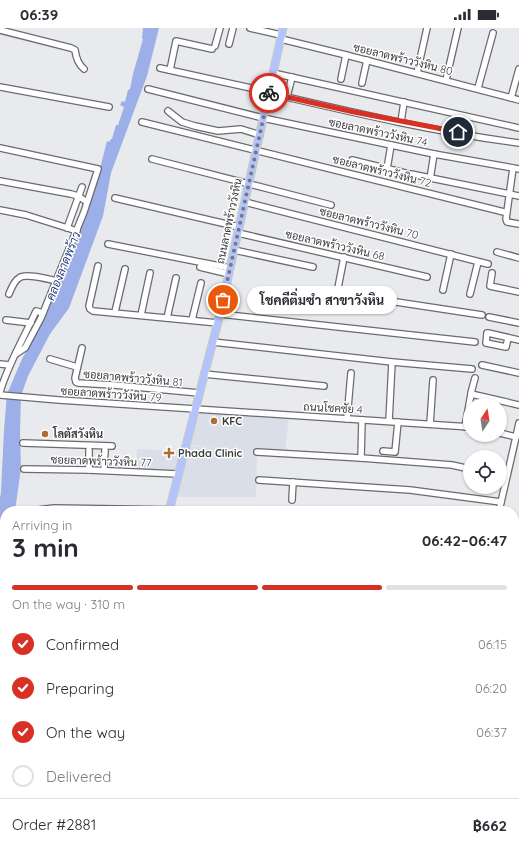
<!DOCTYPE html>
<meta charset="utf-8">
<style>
:root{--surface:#fff;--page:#f2f2f3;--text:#2b2b33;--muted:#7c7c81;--line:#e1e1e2;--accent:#d93025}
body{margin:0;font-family:Quicksand,Sarabun,sans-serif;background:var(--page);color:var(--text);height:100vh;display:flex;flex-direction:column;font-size:15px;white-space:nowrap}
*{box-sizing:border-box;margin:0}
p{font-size:13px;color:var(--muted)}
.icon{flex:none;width:22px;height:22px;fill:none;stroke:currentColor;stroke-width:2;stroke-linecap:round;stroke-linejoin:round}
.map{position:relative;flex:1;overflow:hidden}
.details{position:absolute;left:0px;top:478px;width:519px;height:352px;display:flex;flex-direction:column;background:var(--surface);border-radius:16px 16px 0 0;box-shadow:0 1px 3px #0004}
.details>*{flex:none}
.needle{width:26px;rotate:12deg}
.controls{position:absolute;left:463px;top:370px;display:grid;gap:8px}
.controls a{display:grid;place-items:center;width:44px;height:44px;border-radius:50%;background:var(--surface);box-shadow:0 1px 3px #0004;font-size:20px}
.pin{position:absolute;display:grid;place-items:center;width:34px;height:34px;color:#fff;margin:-17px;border:2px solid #fff;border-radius:50%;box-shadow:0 1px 4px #0007}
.courier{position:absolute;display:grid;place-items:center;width:40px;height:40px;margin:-20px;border:3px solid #d93025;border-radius:50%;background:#fff;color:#222;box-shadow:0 1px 5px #0007}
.bubble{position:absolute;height:28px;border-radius:14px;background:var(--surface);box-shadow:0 1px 3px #0004;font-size:13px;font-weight:700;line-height:28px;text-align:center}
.head em{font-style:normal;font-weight:700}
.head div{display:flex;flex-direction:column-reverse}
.head{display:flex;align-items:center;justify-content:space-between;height:68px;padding:0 12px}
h1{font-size:26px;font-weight:700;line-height:30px}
.bar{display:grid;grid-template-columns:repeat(4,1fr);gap:6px 4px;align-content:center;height:48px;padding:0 12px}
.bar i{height:5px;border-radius:3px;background:var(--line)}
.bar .on{background:var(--accent)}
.bar p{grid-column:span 4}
.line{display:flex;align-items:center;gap:10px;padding:0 12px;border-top:1px solid var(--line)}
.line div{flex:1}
ol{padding:0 12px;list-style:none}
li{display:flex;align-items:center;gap:12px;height:44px}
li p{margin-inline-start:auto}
li .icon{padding:4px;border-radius:50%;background:var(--accent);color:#fff;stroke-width:4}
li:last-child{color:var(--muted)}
li i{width:22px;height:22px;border:2px solid var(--line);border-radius:50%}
.status{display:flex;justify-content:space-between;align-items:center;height:28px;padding:0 20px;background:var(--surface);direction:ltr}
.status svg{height:11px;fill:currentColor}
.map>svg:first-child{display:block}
.built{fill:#dadee8}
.water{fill:#9cafe8}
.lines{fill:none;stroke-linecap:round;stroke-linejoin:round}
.canal{stroke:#9cafe8;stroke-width:4.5}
.minor-casing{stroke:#6a6b6e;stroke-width:8}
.major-casing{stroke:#c8c8c8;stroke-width:9}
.minor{stroke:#fff;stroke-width:5.5}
.major{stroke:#b2c4fb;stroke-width:7}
.done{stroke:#78787a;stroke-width:4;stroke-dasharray:0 7.2}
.route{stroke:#d93025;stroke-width:5}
.poi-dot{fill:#ac6c34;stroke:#fff;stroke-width:1.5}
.labels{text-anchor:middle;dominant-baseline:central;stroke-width:3;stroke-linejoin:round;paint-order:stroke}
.street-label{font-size:11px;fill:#3b3b3c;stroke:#fff}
.poi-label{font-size:11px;font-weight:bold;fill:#3b3b3c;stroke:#fff;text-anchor:start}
.water-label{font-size:12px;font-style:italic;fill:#2b3c7f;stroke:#fff}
</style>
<div class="status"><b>06:39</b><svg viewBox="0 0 49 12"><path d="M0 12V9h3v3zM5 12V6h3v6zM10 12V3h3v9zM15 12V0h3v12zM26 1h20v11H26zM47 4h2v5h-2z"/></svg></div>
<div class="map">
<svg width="519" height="830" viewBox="0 0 519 830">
<rect width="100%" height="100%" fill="#e8eaed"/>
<g class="built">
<polygon points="200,383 289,388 285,423 257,422 256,469 177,469 188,418 227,420 190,417"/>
<polygon points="137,421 181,423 175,444 136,443"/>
<polygon points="424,825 438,825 437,830 423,830"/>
</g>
<polygon class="water" points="143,0 159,0 147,48 111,145 103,188 69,280 50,306 28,348 21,368 20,404 21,440 15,483 5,483 5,544 0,559 0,470 1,464 4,402 7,366 22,331 43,293 49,280 86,188 93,160 95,160 107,113 109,114 111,111 112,111 116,97 118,97 124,79 120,77 122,73 125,74 128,62 130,61 133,46 143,11 142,10"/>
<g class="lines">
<g class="canal">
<polyline points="0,554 5,555"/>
<polyline points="514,595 519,594"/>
</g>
<g class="minor-casing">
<g id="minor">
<polyline points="250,0 281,7"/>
<path d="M0 2 71 20 75 22C76 30 78 36 84 41"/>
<polyline points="281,11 346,27 519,72"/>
<polyline points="229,16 233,0"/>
<polyline points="215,18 220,0"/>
<polyline points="160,40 269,64"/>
<polyline points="170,42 176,13 212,21"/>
<polyline points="273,45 519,100"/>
<polyline points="417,45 427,0"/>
<polyline points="341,51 346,27"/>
<polyline points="446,52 458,0"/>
<polyline points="362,55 367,32"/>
<polyline points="0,59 109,79"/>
<polyline points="478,60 493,5"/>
<polyline points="148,61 263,90 434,126 519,141"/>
<path d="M269 65C351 84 435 104 519 115"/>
<polyline points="287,69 292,49"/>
<polyline points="511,70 519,41"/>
<polyline points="168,83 182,94 195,98 218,103 241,101 260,107"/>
<polyline points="142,94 504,184"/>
<polyline points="401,94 404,74"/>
<polyline points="0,120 98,141 84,184 41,290 25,320 16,326"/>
<polyline points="152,131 331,177"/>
<polyline points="352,132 405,145"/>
<polyline points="513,140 506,191 507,194 519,196"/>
<polyline points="387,141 391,117"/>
<polyline points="411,146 519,168"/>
<polyline points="430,151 434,126"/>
<polyline points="0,153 71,166 78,168 87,174"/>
<polyline points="115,170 239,199"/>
<polyline points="245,174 488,236"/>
<polyline points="0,182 26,187 77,203"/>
<polyline points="67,200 82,159"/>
<polyline points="238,205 427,249"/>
<polyline points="108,216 230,240"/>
<polyline points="234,222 313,239"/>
<polyline points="497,224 519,230"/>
<polyline points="344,229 337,265 482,287"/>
<polyline points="98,238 89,278 90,281 93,283 218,295"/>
<polyline points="200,239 229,246"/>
<polyline points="492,245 490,258 519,264"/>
<polyline points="443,262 451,226"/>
<path d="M9 266C11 261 14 253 19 250 25 245 48 251 57 253"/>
<polyline points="470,266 478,234"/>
<polyline points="115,284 125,241"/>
<polyline points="220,286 475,314"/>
<polyline points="141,287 150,245"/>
<polyline points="489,289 519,295"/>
<polyline points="167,290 176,250"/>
<polyline points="6,292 31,295"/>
<polyline points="192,292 201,255"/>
<polyline points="508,310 506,319 486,315 487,305 488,305 519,312"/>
<polyline points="213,314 392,334 472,341"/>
<polyline points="82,320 75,350 76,354 78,355 114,357 199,365"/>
<polyline points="50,331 77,339"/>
<polyline points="0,336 10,337"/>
<polyline points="482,337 519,345"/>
<polyline points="204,346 324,358"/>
<path d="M0 364C8 336 24 310 36 283L43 285"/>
<polyline points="471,365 475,350"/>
<polyline points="0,367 59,372 470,399"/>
<polyline points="347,391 351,345"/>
<polyline points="389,393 392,334"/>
<polyline points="430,396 433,352"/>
<polyline points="465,399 471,366 519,377"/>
<polyline points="516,409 519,395"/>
<polyline points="23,415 112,418"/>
<polyline points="89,422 89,442"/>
<polyline points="383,423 395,424 398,394"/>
<polyline points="257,424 361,430 452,437 470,441"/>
<polyline points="361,430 362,392"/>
<polyline points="24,441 89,442 178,446"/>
<polyline points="104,442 105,422"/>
<polyline points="500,446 507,448"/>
<polyline points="259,452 410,462 501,474"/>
<polyline points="292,472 293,454"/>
<polyline points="30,483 54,480 240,483"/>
<polyline points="499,483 516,409 500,405"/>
<polyline points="514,505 519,505"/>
<polyline points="514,540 519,540"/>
<polyline points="514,574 519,574"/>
<polyline points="0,584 5,585"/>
<polyline points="514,609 519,609"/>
<polyline points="514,635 519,635"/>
<polyline points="0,651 5,651"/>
<polyline points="3,685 5,685"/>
<polyline points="0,704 5,704"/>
<polyline points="0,732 5,732"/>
<polyline points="0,761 5,764"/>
<polyline points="0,769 5,768"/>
<polyline points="0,809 5,809"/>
<polyline points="478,825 515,828"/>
<polyline points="227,830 228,825"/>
<polyline points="265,830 266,825"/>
<polyline points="302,830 303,825"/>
<polyline points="338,830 339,825"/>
<polyline points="421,830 423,825"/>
<polyline points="515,830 519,772 516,739 516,648"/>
</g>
</g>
<g class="major-casing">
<g id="major">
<polyline points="169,483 220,286 283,0"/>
<polyline points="78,830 79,825"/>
</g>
</g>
<use href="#minor" class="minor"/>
<use href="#major" class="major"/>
</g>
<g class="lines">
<polyline class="done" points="223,272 269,65"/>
<polyline class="route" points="269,65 354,84 458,104"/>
</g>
<g class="poi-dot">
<circle cx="214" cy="393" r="4"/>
<circle cx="45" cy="406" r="4"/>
<path d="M167 419h4v4h4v4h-4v4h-4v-4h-4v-4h4z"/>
</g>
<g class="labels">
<g class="street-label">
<text transform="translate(403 31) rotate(14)">ซอยลาดพร้าววังหิน 80</text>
<text transform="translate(378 104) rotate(12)">ซอยลาดพร้าววังหิน 74</text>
<text transform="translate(382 143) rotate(14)">ซอยลาดพร้าววังหิน 72</text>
<text transform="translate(229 193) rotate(-78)">ถนนลาดพร้าววังหิน</text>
<text transform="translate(369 195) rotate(14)">ซอยลาดพร้าววังหิน 70</text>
<text transform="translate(335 217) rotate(13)">ซอยลาดพร้าววังหิน 68</text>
<text transform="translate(133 350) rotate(5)">ซอยลาดพร้าววังหิน 81</text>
<text transform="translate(111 366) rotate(4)">ซอยลาดพร้าววังหิน 79</text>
<text transform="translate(333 380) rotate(3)">ถนนโชคชัย 4</text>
<text transform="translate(101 433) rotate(2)">ซอยลาดพร้าววังหิน 77</text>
</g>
<g class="poi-label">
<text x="222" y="393">KFC</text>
<text x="53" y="406">โลตัสวังหิน</text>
<text x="178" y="425">Phada Clinic</text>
</g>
<g class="water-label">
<text transform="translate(63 238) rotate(-68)">คลองลาดพร้าว</text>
</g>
</g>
</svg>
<div class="controls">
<a><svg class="needle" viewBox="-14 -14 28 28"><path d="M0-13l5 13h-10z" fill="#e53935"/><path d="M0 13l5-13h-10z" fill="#7c7c81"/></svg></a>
<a><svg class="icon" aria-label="locate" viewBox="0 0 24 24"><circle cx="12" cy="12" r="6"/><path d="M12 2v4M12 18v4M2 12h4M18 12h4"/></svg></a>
</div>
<div class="pin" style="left:223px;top:272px;background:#ea580c"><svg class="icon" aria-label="bag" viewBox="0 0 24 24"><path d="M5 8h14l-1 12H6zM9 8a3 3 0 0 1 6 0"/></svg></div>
<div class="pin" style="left:458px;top:104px;background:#1f2937"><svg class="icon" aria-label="home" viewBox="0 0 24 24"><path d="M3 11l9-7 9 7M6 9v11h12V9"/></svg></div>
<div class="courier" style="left:269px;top:65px"><svg class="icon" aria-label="bike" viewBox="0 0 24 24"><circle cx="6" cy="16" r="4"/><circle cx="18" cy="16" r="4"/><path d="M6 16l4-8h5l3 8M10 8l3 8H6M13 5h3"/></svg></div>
<div class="bubble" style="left:247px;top:258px;width:150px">โชคดีติ่มซำ สาขาวังหิน</div>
<section class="details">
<div class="head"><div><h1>3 min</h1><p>Arriving in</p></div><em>06:42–06:47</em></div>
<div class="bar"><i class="on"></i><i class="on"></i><i class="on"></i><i></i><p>On the way · 310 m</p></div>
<ol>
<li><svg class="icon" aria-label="check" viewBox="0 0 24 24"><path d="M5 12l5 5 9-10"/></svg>Confirmed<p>06:15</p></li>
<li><svg class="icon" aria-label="check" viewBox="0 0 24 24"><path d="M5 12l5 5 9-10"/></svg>Preparing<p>06:20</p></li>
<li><svg class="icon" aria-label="check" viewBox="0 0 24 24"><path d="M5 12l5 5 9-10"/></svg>On the way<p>06:37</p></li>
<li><i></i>Delivered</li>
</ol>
<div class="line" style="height:52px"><div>Order #2881</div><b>฿662</b></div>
</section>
</div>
